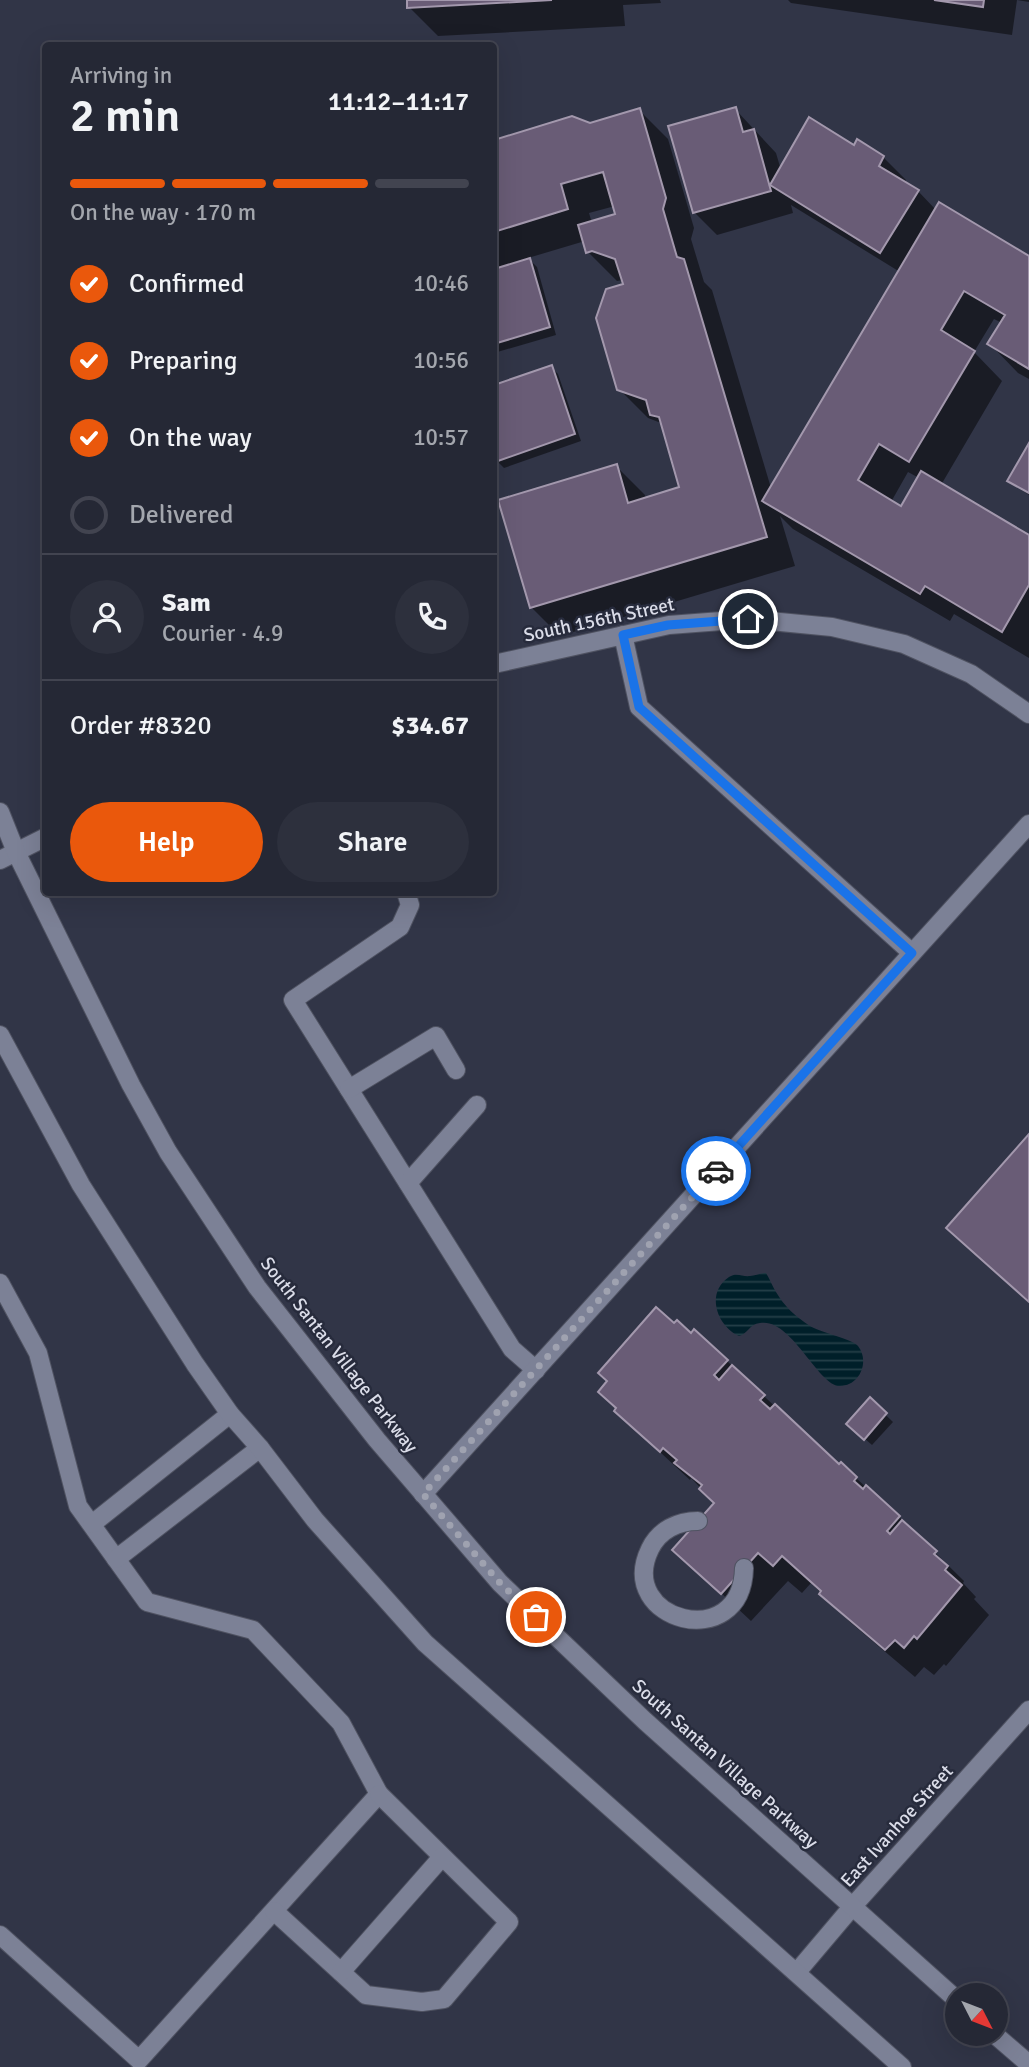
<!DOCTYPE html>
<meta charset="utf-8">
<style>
:root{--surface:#252835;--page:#2d303d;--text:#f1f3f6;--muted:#a3a6ad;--line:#424450;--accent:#ea580c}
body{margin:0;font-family:Signika,sans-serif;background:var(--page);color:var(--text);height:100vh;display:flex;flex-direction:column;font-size:26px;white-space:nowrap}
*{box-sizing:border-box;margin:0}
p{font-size:23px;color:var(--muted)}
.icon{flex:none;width:38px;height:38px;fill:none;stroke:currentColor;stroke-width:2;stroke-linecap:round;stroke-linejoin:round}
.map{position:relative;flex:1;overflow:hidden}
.sheet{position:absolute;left:42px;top:42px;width:455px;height:854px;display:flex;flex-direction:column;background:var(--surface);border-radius:7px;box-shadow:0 7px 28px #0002,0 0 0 2px var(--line)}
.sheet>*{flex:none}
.needle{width:46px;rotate:132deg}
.buttons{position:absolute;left:945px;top:1983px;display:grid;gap:14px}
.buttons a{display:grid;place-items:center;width:63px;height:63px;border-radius:50%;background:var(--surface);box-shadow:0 7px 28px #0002,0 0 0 2px var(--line);font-size:35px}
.pin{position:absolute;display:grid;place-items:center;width:60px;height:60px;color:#fff;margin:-30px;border:4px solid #fff;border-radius:50%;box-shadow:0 2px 7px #0007}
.courier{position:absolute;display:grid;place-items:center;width:70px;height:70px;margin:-35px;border:5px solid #1a73e8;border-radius:50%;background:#fff;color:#222;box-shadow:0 2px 9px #0007}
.headline em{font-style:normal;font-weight:600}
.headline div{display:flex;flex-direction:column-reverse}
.headline{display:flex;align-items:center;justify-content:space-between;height:119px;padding:0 28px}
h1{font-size:46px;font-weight:600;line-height:52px}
.bar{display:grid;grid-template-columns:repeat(4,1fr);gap:10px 7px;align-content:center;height:84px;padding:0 28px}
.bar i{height:9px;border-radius:5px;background:var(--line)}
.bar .on{background:var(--accent)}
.bar p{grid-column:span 4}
.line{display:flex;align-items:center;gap:18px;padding:0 28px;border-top:2px solid var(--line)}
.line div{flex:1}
.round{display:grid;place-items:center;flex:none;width:74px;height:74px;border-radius:37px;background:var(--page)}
ol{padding:0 28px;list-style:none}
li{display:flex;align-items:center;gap:21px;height:77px}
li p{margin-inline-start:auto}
li .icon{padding:7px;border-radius:50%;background:var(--accent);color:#fff;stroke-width:4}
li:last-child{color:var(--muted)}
li i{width:38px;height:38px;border:4px solid var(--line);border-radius:50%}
.button{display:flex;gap:14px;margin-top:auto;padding:14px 28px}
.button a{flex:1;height:80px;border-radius:42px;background:var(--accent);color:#fff;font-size:28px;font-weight:600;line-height:80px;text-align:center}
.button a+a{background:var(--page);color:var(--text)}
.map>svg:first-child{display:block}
.water{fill:url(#water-rules)}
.shadow{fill:#0007;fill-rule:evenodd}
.building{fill:#695c76;stroke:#a398ad;stroke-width:2}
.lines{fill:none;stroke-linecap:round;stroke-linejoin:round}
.lane-casing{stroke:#4f5261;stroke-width:20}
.street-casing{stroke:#4f5261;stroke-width:20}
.secondary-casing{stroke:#4f5261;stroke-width:20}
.lane{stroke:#7c8196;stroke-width:18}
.street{stroke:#7c8196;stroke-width:18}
.secondary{stroke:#7c8196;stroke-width:18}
.done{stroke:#9fa2b0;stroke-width:7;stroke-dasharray:0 12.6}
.route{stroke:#1a73e8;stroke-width:9}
.labels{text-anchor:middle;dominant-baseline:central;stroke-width:5;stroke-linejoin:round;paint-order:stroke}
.street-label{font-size:19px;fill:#dadce8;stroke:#272b3c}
</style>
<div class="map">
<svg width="1029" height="2067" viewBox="0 0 1029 2067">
<defs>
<pattern id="water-rules" width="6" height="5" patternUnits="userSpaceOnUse" patternTransform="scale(1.75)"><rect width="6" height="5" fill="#001f29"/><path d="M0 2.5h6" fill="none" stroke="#253f48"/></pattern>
</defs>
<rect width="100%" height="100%" fill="#313547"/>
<path class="water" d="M766 1273C770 1279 772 1286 776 1292 784 1306 796 1317 810 1326 821 1333 853 1339 858 1346 870 1361 860 1386 840 1386 818 1386 791 1317 760 1323 749 1324 748 1334 739 1336 717 1326 705 1293 729 1277 737 1272 742 1277 750 1276 755 1276 760 1273 766 1273Z"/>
<g class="shadow">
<polygon points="409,0 660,0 661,3 623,5 625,26 438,36 409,7"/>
<polygon points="788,0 1029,0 1029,2 1017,0 1012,35 791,3"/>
<path d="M735 109 776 153 781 170 855 147 858 142 883 157 906 180 904 183 918 191 936 210 1029 258V379L1018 373 990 344 1002 323 994 319 974 352 1002 381 941 485 1029 537V658L954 614 950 621 793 529 780 516 795 566 560 636 531 607 616 466 645 495 646 499 681 488 661 423 648 418 619 389 625 285 623 280 617 281 588 252 585 241 528 258 537 267 556 335 494 353V142L572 118 590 125 639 110 668 139 694 228 691 239 704 282 712 290 771 488 900 272 791 205 793 213 717 235 694 212ZM615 206 617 215 592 223 589 213ZM908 472 919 478 902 508 891 502Z"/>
<polygon points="551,367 558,374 581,441 504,468 497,461 494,452 494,387"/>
<polygon points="1029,446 1029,495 1009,481"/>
<polygon points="1029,1137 1029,1303 948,1228"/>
<polygon points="674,1326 727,1361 839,1467 856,1478 899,1517 964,1581 963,1583 976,1597 974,1599 989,1615 946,1666 944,1664 934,1675 924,1667 915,1677 850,1622 811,1583 802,1593 788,1581 751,1621 675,1550 716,1504 691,1478 690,1480 616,1411"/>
<polygon points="870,1400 893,1422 872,1445 856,1431"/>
</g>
<g class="building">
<polygon points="407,0 552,0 407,8"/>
<polygon points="934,0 984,0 983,7"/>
<polygon points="736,107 743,132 754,129 771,191 693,213 668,126"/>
<polygon points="640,108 666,198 663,209 677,257 684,259 767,537 530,608 498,500 617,464 628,503 679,487 659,417 650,415 646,400 617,390 596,318 606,289 623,284 615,259 592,251 586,253 578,225 615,214 603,172 561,184 568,209 494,232 494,140 572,116 590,123"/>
<polygon points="809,117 854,145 857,139 884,156 879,166 919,190 880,253 770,185"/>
<polygon points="939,202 1029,256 1029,369 987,344 1005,315 964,291 941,330 975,351 909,462 879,444 858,480 901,506 921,471 1029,535 1029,585 1002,632 925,586 920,594 762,501"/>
<polygon points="530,258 550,327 494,344 494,269"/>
<polygon points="552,365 575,434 495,462 494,385"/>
<polygon points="1029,443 1029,493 1007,481"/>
<polygon points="1029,1134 1029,1302 946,1228"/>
<polygon points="656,1307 674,1323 677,1320 691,1333 694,1329 728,1360 714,1375 719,1380 732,1365 765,1395 760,1400 770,1409 775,1404 839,1464 841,1462 857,1477 854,1481 863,1489 866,1485 900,1516 887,1531 890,1534 902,1520 937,1551 934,1554 948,1566 945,1570 962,1585 917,1639 914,1636 904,1648 895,1640 885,1650 819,1594 821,1591 782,1556 773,1566 758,1553 721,1594 672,1550 714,1503 699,1489 702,1485 674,1463 677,1460 663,1448 660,1452 614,1411 616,1408 598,1392 607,1381 598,1373"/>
<polygon points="870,1397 887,1413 864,1440 846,1424"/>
</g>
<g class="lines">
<g class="lane-casing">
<g id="lane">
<polyline points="623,635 639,707 912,953"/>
<polyline points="406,892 410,905 400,927 293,1000 512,1349 536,1370"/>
<polyline points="349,1089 436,1036 456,1070"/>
<polyline points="408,1183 477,1105"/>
<polyline points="0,1283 38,1353 78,1506 147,1602 253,1630 341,1723 379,1794 139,2060 0,1935"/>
<polyline points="423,1494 1029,824"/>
<path d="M698 1521C678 1521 659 1530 650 1549 615 1621 742 1655 744 1568"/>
<polyline points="92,1524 230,1414"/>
<polyline points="116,1559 260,1448"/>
<polyline points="274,1911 366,1995 422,2002 444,1999 509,1922 379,1794"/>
<polyline points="341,1972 442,1857"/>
</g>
</g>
<g class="street-casing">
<g id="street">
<polyline points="494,664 669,625 748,619 832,627 904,644 971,674 1029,714"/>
<polyline points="0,860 46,837"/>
<polyline points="797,1972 852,1907 1029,1710"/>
</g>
</g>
<g class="secondary-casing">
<g id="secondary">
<polyline points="0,812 16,852 131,1085 168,1152 257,1287 377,1440 500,1583 645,1721 957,2000"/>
<polyline points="0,1035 81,1185 195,1364 230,1414 260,1448 315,1520 425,1643 902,2067"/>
<polyline points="994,2034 1029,2064"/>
</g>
</g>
<use href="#lane" class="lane"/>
<use href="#street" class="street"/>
<use href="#secondary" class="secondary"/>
</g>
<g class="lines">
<polyline class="done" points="536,1617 500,1583 423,1494 716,1171"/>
<polyline class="route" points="716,1171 912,953 639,707 623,635 668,625 748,619"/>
</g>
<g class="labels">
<g class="street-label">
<text transform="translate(599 620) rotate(-12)">South 156th Street</text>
<text transform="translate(339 1355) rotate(52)">South Santan Village Parkway</text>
<text transform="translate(725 1764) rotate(42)">South Santan Village Parkway</text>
<text transform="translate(897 1826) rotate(-48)">East Ivanhoe Street</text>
</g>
</g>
</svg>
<div class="buttons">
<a><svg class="needle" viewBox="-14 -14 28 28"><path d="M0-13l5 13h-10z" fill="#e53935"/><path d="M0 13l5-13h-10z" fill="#a3a6ad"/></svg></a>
</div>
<div class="pin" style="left:536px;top:1617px;background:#ea580c"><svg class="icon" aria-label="bag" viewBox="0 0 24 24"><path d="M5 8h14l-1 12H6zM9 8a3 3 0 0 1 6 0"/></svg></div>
<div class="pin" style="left:748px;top:619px;background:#1f2937"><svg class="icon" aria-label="home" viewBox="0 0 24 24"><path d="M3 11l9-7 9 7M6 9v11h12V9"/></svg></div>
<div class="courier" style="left:716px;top:1171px"><svg class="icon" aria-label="car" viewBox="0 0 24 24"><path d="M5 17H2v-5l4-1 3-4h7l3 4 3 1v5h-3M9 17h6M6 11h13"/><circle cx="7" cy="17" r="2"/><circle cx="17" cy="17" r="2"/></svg></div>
<section class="sheet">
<div class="headline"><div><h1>2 min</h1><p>Arriving in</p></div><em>11:12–11:17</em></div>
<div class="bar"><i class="on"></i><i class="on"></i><i class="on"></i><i></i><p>On the way · 170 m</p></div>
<ol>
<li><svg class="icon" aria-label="check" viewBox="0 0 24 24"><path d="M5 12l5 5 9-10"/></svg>Confirmed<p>10:46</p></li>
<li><svg class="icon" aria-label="check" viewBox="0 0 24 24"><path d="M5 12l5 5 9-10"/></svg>Preparing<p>10:56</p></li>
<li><svg class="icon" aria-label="check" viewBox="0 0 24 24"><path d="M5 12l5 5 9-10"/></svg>On the way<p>10:57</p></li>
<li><i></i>Delivered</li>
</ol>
<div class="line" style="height:126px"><a class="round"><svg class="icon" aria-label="person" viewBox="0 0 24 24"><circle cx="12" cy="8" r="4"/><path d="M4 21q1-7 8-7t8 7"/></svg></a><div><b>Sam</b><p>Courier · 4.9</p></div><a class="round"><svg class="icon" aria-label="phone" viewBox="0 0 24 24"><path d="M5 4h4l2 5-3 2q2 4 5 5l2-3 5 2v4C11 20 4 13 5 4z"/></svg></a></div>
<div class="line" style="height:91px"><div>Order #8320</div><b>$34.67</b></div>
<div class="button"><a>Help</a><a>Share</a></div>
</section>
</div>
